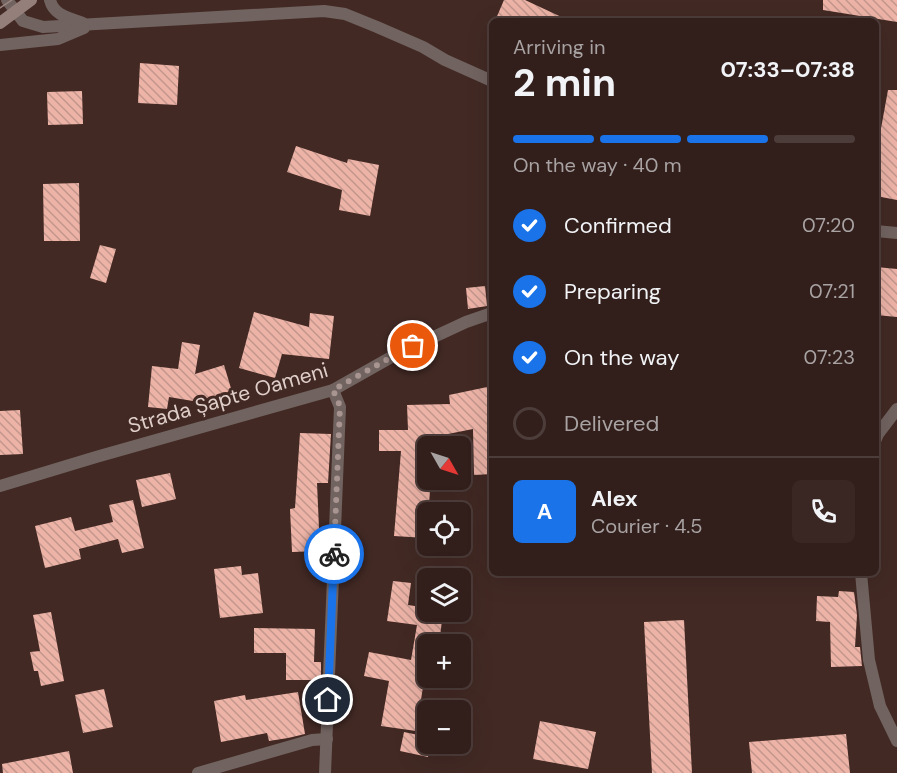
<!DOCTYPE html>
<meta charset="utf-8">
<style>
:root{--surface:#321f1b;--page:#3a2724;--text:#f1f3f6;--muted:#a8a2a3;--line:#4d3d3a;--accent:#1a73e8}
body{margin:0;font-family:"DM Sans",sans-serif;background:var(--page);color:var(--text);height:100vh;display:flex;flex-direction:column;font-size:22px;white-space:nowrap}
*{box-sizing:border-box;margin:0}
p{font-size:20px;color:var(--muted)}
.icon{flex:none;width:33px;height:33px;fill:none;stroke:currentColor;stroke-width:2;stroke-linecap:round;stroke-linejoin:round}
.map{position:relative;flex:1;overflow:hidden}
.drawer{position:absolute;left:489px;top:18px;width:390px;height:558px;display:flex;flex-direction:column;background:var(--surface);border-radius:9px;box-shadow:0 6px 24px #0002,0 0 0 2px var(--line)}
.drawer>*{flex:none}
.needle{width:39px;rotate:129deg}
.buttons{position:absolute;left:417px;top:436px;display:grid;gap:12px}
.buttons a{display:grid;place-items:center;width:54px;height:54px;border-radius:9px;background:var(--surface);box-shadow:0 6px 24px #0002,0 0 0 2px var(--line);font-size:30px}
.pin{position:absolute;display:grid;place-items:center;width:51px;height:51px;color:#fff;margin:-26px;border:3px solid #fff;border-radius:50%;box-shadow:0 2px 6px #0007}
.courier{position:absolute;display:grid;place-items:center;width:60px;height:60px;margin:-30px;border:4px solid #1a73e8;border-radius:50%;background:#fff;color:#222;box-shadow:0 2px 8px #0007}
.head em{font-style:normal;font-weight:700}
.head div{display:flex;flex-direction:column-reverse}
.head{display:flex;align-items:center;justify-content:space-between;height:102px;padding:0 24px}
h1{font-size:39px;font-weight:700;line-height:45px}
.bar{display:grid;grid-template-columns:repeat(4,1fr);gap:9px 6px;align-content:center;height:72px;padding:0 24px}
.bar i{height:8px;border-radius:4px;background:var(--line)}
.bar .active{background:var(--accent)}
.bar p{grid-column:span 4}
.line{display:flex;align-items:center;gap:15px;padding:0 24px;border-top:2px solid var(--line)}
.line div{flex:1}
.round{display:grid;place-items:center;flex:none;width:63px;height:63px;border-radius:9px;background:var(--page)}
ol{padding:0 24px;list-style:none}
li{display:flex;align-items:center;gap:18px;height:66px}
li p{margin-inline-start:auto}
li .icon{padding:6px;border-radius:50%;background:var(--accent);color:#fff;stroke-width:4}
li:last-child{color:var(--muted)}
li i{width:33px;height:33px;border:3px solid var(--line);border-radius:50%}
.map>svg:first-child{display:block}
.building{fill:url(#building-back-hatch)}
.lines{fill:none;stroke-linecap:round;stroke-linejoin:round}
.minor{stroke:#716360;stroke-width:12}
.tertiary{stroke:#716360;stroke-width:12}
.secondary{stroke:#957f7b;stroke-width:12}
.tram{stroke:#9b8682;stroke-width:1.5}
.done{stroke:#a89490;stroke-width:6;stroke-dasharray:0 10.8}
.route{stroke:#1a73e8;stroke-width:8}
.labels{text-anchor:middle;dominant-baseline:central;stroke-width:6;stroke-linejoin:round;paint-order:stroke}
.street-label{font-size:21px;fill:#dfceca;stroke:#422924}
</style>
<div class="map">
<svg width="897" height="773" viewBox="0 0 897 773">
<defs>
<pattern id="building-back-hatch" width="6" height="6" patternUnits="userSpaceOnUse" patternTransform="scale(1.5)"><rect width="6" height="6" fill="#edb3a7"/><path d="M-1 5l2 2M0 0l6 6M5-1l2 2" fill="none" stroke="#c2968c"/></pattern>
</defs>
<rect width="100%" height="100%" fill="#422924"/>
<g class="building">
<polygon points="504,0 525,0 570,21 495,21"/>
<polygon points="823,0 897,0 897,22 823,10"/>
<polygon points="140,63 179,66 177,105 138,103"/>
<polygon points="888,90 897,90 897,200 876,196 876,156"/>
<polygon points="82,91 83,124 48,125 47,92"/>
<polygon points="296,146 347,163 348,159 379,165 370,216 339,210 342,190 287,172"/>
<polygon points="79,183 80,241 44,241 43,184"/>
<polygon points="100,245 116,249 106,283 90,278"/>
<polygon points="876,267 897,269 897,317 876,315"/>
<polygon points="485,286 487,306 468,309 466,288"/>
<polygon points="254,312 309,327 310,313 334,316 329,359 282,354 275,378 239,368"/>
<polygon points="182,342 200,345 195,374 224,365 233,395 205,403 169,397 167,409 148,407 152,366 178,369"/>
<polygon points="492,386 492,474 474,475 473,429 438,436 438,447 428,447 428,480 431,480 426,538 394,536 401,451 379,451 379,430 408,430 407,405 450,404 449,395"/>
<polygon points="20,410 23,454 0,455 0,411"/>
<polygon points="300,433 331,434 328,483 317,483 320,551 292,552 290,509 295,508"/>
<polygon points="170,473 176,499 142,507 136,480"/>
<polygon points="133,500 144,548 122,553 118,539 79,549 81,559 45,568 35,526 71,517 75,531 113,522 109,505"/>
<polygon points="241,566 242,575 258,573 263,613 220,618 214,569"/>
<polygon points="393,581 411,583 408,605 428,608 428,612 443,612 439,645 428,645 428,688 423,687 416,731 381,726 389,681 364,676 369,652 411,660 417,625 387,621"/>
<polygon points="839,591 854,592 857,615 855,647 860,647 862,666 831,667 830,622 816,621 817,596 838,597"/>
<polygon points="51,612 64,681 41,686 38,671 34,671 30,652 40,651 33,615"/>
<polygon points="684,620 692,773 652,773 644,622"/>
<polygon points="254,628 315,629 314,662 321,662 321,680 286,680 286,653 254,653"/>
<polygon points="104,689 113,727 83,733 75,695"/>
<polygon points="298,692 305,734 288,738 269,741 267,733 221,742 214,701 245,695 246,700"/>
<polygon points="540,721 596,732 588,769 533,759"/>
<polygon points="404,732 428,737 428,757 400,751"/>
<polygon points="846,734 850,773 752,773 749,742"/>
<polygon points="69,751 73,773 3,773 2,764"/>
</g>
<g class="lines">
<g class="minor">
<polyline points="876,439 878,434 897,409"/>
<polyline points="0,486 96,457 333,390 395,355 466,322 492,313"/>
<polyline points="861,573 869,660 880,706 897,741"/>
<polyline points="198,773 312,740 327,739"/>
<polyline points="325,773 340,407 333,390"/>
</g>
<g class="tertiary">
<polyline points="7,0 23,21 43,27 324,11 345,14 377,27 423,47 445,60 492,81"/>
<path d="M50 0C54 16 70 18 83 23"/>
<polyline points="0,45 58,39 84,28"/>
<polyline points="876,231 897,233"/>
</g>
<polyline class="secondary" points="0,23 31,0"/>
<polyline class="tram" points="0,8 12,0"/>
</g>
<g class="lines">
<polyline class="done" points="334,554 340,406 333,390 395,355 413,346"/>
<polyline class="route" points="328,700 334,554"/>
</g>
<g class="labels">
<g class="street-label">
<text transform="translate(228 398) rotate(-16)">Strada Șapte Oameni</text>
</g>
</g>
</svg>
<div class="buttons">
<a><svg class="needle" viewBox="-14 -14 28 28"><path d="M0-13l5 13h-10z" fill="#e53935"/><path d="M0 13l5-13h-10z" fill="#a8a2a3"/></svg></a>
<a><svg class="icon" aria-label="locate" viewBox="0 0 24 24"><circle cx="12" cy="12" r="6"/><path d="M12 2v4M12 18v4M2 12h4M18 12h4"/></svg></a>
<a><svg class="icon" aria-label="layers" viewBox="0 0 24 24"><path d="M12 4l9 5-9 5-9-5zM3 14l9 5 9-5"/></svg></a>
<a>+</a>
<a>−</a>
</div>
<div class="pin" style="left:413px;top:346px;background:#ea580c"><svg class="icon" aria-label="bag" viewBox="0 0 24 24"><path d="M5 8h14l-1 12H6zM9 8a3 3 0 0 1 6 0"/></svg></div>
<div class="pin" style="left:328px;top:700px;background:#1f2937"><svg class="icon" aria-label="home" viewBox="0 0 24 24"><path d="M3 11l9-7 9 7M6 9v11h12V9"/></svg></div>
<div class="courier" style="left:334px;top:554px"><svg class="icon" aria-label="bike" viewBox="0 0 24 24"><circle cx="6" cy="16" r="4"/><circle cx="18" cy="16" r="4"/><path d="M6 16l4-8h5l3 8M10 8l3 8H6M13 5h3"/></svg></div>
<section class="drawer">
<div class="head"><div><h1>2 min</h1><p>Arriving in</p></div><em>07:33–07:38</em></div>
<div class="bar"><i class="active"></i><i class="active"></i><i class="active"></i><i></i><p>On the way · 40 m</p></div>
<ol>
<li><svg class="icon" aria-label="check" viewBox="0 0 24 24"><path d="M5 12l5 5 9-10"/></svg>Confirmed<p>07:20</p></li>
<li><svg class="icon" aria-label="check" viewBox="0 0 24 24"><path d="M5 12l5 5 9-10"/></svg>Preparing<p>07:21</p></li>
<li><svg class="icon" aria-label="check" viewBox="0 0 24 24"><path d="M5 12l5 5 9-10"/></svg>On the way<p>07:23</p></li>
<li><i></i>Delivered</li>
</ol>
<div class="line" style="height:108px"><b class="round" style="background:var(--accent);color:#fff">A</b><div><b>Alex</b><p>Courier · 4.5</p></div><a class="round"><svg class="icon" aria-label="phone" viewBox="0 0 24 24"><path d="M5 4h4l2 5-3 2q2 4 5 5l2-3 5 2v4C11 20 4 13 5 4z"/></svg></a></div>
</section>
</div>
